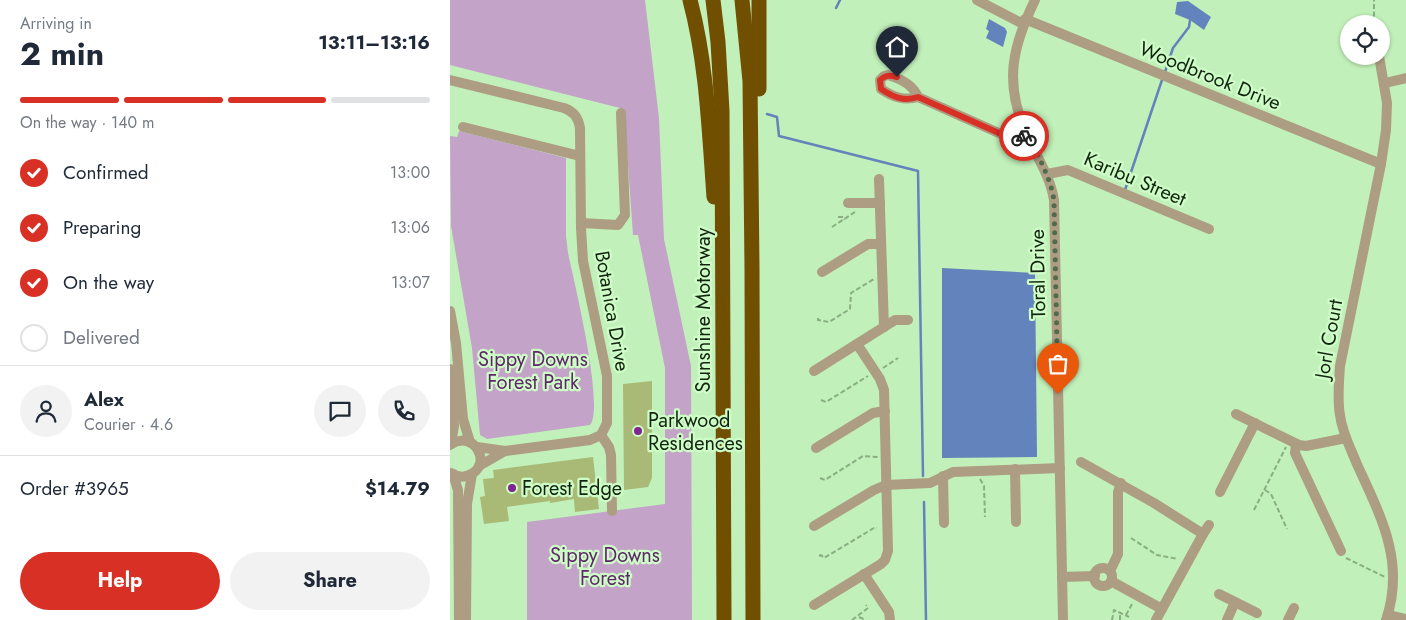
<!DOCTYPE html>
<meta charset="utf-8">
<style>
:root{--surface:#fff;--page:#f2f2f3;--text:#1f2937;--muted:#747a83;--line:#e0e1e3;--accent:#d93025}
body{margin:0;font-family:Jost,sans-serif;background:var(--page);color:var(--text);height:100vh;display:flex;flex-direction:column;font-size:19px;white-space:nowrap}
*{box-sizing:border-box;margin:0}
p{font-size:16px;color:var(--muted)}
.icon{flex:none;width:28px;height:28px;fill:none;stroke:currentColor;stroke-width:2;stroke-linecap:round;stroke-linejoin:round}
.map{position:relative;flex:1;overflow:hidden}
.details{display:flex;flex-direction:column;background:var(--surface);width:450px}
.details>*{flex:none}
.controls{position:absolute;left:890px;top:15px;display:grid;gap:10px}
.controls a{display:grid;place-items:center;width:50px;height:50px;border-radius:50%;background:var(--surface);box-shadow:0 1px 4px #0004;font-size:25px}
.pin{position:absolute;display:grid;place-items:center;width:42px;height:42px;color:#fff;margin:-51px -21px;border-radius:50% 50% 50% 0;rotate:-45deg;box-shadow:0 0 5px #0007}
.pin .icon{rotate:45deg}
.courier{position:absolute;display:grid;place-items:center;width:50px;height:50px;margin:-25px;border:4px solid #d93025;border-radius:50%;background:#fff;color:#222;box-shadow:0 1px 6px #0007}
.headline em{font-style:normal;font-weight:700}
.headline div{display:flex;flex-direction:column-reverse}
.headline{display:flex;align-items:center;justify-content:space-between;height:85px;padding:0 20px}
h1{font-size:32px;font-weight:700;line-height:38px}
.bar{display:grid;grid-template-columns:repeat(4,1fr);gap:8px 5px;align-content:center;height:60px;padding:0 20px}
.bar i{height:6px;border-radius:4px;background:var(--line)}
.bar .active{background:var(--accent)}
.bar p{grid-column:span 4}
.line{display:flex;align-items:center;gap:12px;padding:0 20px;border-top:1px solid var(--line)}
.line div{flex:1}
.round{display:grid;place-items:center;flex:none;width:52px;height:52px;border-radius:26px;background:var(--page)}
ol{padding:0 20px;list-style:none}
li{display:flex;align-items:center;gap:15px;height:55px}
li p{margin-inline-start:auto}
li .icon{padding:5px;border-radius:50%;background:var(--accent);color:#fff;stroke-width:4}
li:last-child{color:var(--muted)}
li i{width:28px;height:28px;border:2px solid var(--line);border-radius:50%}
.action{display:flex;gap:10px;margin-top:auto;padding:10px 20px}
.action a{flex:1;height:58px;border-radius:30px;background:var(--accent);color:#fff;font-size:20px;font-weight:700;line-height:58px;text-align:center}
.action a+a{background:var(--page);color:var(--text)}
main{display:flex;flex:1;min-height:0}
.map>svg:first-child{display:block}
.green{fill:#c3a3c8}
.water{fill:#6283bb}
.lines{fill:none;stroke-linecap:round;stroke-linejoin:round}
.stream{stroke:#6283bb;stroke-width:2.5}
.building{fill:#a8ba76}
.path{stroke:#89ae83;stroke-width:2;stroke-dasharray:5 2.5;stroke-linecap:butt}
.minor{stroke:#ad9d82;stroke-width:10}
.highway{stroke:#704f00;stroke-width:15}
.done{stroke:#506b4c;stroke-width:5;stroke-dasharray:0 9}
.route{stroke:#d93025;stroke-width:6}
.poi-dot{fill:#812592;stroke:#cffdc7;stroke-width:2}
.labels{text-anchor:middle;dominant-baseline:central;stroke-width:4.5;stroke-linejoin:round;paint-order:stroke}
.street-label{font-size:20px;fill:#132410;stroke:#cffdc7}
.park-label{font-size:20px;fill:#5f276a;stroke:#cffdc7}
.poi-label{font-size:20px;fill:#132410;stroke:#cffdc7;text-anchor:start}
</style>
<main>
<section class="details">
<div class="headline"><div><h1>2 min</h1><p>Arriving in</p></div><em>13:11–13:16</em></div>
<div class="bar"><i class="active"></i><i class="active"></i><i class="active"></i><i></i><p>On the way · 140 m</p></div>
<ol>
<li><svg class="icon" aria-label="check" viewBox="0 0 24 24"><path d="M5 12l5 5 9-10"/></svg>Confirmed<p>13:00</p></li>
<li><svg class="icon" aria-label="check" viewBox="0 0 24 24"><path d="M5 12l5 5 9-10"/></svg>Preparing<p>13:06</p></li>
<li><svg class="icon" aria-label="check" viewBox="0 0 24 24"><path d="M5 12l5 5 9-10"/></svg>On the way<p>13:07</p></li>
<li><i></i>Delivered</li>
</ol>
<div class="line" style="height:90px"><a class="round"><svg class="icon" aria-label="person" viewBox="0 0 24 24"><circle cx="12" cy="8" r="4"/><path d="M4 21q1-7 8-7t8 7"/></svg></a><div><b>Alex</b><p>Courier · 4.6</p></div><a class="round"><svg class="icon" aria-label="chat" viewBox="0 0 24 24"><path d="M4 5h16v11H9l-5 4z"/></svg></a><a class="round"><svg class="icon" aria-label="phone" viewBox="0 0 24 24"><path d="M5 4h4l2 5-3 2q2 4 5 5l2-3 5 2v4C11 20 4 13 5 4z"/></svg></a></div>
<div class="line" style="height:65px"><div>Order #3965</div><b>$14.79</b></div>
<div class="action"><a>Help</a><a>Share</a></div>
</section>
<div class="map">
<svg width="956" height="620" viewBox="0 0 956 620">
<rect width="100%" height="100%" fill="#c2f0ba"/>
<g class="green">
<polygon points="0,0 195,0 209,118 214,239 241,366 242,620 77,620 77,522 215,504 215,368 188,235 183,235 174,109 0,65"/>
<path d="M9 131 116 158V236L118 253C124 281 155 407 140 425L37 439 30 435 22 348 1 226 0 136 7 137Z"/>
</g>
<g class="water">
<polygon points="738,1 761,17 754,30 740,20 725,14 727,2"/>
<polygon points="539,19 555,28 557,32 553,47 536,38 539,31 536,29"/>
<polygon points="492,268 585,273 587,457 492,458"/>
</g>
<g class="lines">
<g class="stream">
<polyline points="386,8 390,0"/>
<polyline points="715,72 723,48 739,27 740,20"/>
<polyline points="317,114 327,117 329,136 468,171 473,476"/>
<polyline points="675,190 713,77"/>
<polyline points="474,502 476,620"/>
</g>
</g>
<g class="building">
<polygon points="202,381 202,478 198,487 174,490 173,384"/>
<polygon points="143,457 149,509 125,512 124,499 100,503 100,501 57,507 59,521 34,524 30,497 35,496 33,479 44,478 43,470"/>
</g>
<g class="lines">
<g class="path">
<polyline points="924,24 924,0"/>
<polyline points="388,217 393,217 394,220"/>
<polyline points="382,227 405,212"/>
<polyline points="368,318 368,320 379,322 400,309 401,293 424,279"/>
<polyline points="433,368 448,358"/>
<polyline points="371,400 376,402 418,376"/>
<polyline points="370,478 375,480 413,456 428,457"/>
<polyline points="530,479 534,486 535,517"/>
<polyline points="815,490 821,494 837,529"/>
<polyline points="804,510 836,447"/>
<polyline points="681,538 707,555 728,559"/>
<polyline points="369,556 371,555 374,558 424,528 427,528"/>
<polyline points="896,558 935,577"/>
<polyline points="676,615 682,604"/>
<polyline points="409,617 416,620"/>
<polyline points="402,620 418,608 416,605"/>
<polyline points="662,620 664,610 679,617"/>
<polyline points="670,620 670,616 673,615"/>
</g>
<g class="minor">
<polyline points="527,0 573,24"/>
<path d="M585 0C562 47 554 83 576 133 586 156 600 175 604 200L613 620"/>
<polyline points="575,19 931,164"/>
<path d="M929 56 937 103 936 130 931 164 890 366C889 382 887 399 890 415 892 432 900 447 906 462 930 515 956 561 936 620"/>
<path d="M438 75C452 79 463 85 468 97 454 101 443 97 431 89L430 80 434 76Z"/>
<path d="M0 80 114 108C124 112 128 117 130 128L131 228 133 261 157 376V423L151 435 140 440 55 451 27 447"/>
<polyline points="935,83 956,78"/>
<polyline points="468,97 560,138 569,138 577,134"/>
<polyline points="13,127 130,156"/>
<polyline points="597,174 618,170 759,229"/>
<polyline points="429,179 434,327"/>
<polyline points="398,203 430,203"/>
<polyline points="131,223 168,225 175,215 171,113"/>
<polyline points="372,272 418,244 431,244"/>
<polyline points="0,311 6,343 13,419 20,442"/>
<polyline points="0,369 4,426 1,444"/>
<polyline points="364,371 445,320 458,320"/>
<polyline points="786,414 849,445 856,446 896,438"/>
<polyline points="151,435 159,447 161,455 162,511"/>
<polyline points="846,444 845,453 891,551"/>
<path d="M0 445C24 428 44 465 19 475 13 478 7 477 1 473"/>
<polyline points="366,448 423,413 435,411"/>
<polyline points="631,462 704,503 753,534"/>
<polyline points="29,466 55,451"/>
<polyline points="565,469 566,522"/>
<polyline points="3,474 8,490 9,620"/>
<polyline points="493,476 494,523"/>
<polyline points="770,492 805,423"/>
<polyline points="364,526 424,490 436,485 480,483 503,472 610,468"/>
<circle cx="653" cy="577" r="9"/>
<polyline points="660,571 668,554 668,492 671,483"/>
<polyline points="414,574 439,612 440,620"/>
<polyline points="612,577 645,576"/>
<polyline points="661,581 712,609"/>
<polyline points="769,594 807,613"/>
<polyline points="364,605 431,564 435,560 438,551 434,390 430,379 407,344"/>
<polyline points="938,615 956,619"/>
<polyline points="16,620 17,504 22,474"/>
<polyline points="706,620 753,534 759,525"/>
<polyline points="777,620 785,602"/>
<polyline points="838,620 844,608"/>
</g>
<g class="highway">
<path d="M240 0C257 64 259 130 264 197"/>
<polyline points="263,0 268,42 272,111 274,620"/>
<polyline points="292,0 300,81 302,268 303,620"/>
<polyline points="309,89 309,0"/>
</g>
</g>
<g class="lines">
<path class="done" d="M574 136 577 134C588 156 600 176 604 200L608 394"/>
<path class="route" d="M447 77C439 75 436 75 430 80L431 89C443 97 454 102 468 97L560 138 574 136"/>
</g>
<g class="poi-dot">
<circle cx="188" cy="431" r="5"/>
<circle cx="62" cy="488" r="5"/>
</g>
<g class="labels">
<g class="street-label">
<text transform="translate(760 76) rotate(22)">Woodbrook Drive</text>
<text transform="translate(685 179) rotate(23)">Karibu Street</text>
<text transform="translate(588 274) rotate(-91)">Toral Drive</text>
<text transform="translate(253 310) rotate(-90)">Sunshine Motorway</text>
<text transform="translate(162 311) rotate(80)">Botanica Drive</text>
<text transform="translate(879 339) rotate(-80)">Jorl Court</text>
</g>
<g class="park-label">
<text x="83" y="359">Sippy Downs<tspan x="83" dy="23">Forest Park</tspan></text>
<text x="155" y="555">Sippy Downs<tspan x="155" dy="23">Forest</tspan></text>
</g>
<g class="poi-label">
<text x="198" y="420">Parkwood<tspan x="198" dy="23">Residences</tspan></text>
<text x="72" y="488">Forest Edge</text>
</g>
</g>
</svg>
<div class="controls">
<a><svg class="icon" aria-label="locate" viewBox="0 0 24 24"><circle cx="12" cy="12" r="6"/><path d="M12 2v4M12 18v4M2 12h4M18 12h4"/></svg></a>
</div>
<div class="pin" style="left:608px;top:394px;background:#ea580c"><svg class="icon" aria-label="bag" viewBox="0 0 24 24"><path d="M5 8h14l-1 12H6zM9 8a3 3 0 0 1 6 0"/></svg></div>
<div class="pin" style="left:447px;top:77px;background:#1f2937"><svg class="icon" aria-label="home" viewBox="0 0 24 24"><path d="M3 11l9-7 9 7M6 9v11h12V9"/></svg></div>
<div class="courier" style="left:574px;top:136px"><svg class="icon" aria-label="bike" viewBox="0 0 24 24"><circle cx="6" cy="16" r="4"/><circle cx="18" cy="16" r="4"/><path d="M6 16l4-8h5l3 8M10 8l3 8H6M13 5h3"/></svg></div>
</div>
</main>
